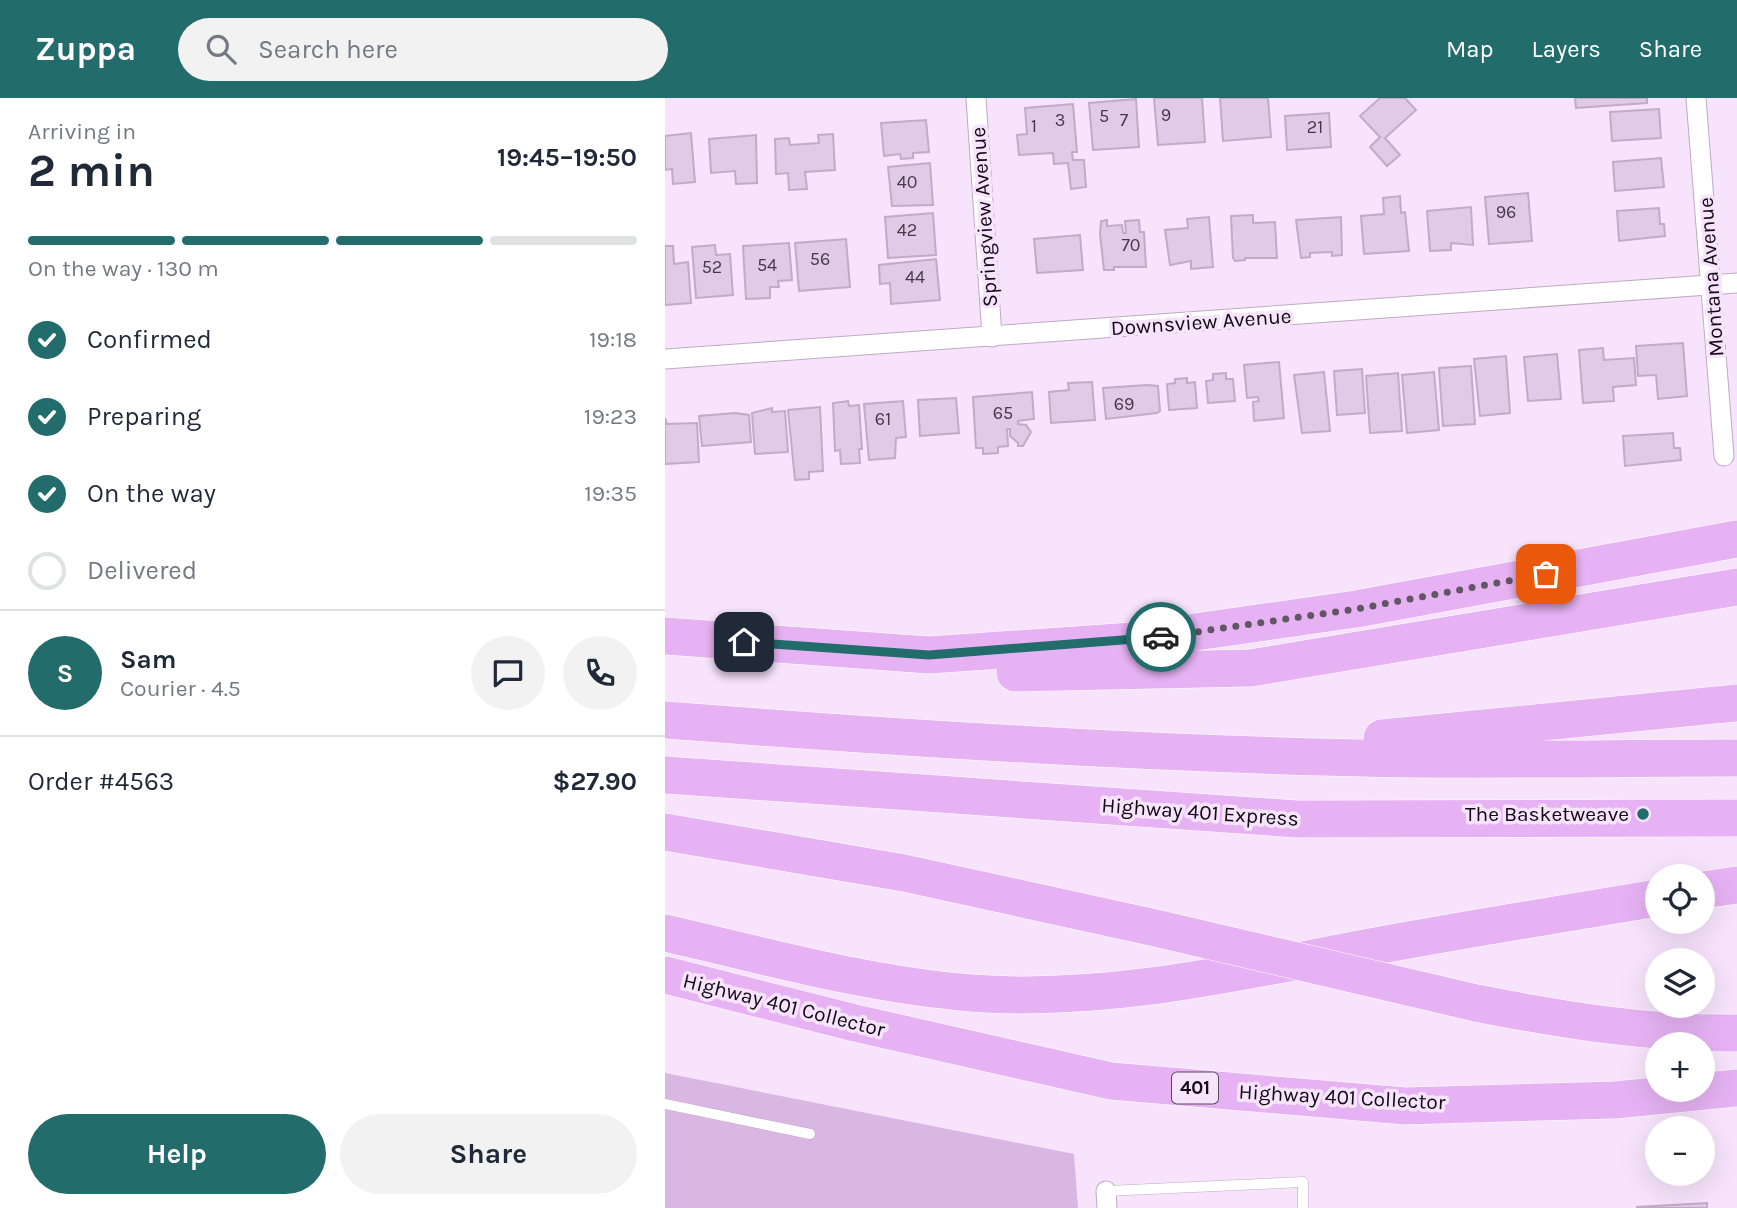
<!DOCTYPE html>
<meta charset="utf-8">
<style>
:root{--surface:#fff;--page:#f2f2f3;--text:#1f2937;--muted:#747a83;--line:#e0e1e3;--accent:#226d6c}
body{margin:0;font-family:Karla,sans-serif;background:var(--page);color:var(--text);height:100vh;display:flex;flex-direction:column;font-size:26px;white-space:nowrap}
*{box-sizing:border-box;margin:0}
p{font-size:23px;color:var(--muted)}
.icon{flex:none;width:38px;height:38px;fill:none;stroke:currentColor;stroke-width:2;stroke-linecap:round;stroke-linejoin:round}
.map{position:relative;flex:1;overflow:hidden}
.side{display:flex;flex-direction:column;background:var(--surface);width:665px}
.side>*{flex:none}
.tools{position:absolute;left:980px;top:766px;display:grid;gap:14px}
.tools a{display:grid;place-items:center;width:70px;height:70px;border-radius:50%;background:var(--surface);box-shadow:0 7px 28px #0002;font-size:35px}
.pin{position:absolute;display:grid;place-items:center;width:60px;height:60px;color:#fff;margin:-30px;border-radius:14px;box-shadow:0 4px 10px #0006}
.courier{position:absolute;display:grid;place-items:center;width:70px;height:70px;margin:-35px;border:5px solid #226d6c;border-radius:50%;background:#fff;color:#222;box-shadow:0 2px 9px #0007}
.headline em{font-style:normal;font-weight:700}
.headline div{display:flex;flex-direction:column-reverse}
.headline{display:flex;align-items:center;justify-content:space-between;height:119px;padding:0 28px}
h1{font-size:46px;font-weight:700;line-height:52px}
.bar{display:grid;grid-template-columns:repeat(4,1fr);gap:10px 7px;align-content:center;height:84px;padding:0 28px}
.bar i{height:9px;border-radius:5px;background:var(--line)}
.bar .active{background:var(--accent)}
.bar p{grid-column:span 4}
.line{display:flex;align-items:center;gap:18px;padding:0 28px;border-top:2px solid var(--line)}
.line div{flex:1}
.round{display:grid;place-items:center;flex:none;width:74px;height:74px;border-radius:37px;background:var(--page)}
ol{padding:0 28px;list-style:none}
li{display:flex;align-items:center;gap:21px;height:77px}
li p{margin-inline-start:auto}
li .icon{padding:7px;border-radius:50%;background:var(--accent);color:#fff;stroke-width:4}
li:last-child{color:var(--muted)}
li i{width:38px;height:38px;border:4px solid var(--line);border-radius:50%}
.action{display:flex;gap:14px;margin-top:auto;padding:14px 28px}
.action a{flex:1;height:80px;border-radius:42px;background:var(--accent);color:#fff;font-size:28px;font-weight:700;line-height:80px;text-align:center}
.action a+a{background:var(--page);color:var(--text)}
header{display:flex;align-items:center;gap:42px;box-sizing:border-box;height:98px;padding:0 35px;background:var(--accent);color:#fff}
header strong{font-size:33px}
nav{display:flex;gap:38px;margin-inline-start:auto;font-size:24px}
.search{width:490px;height:63px;background:var(--page);display:flex;align-items:center;gap:18px;box-sizing:border-box;padding:0 24px;border-radius:38px;color:var(--muted);font-size:26px}
main{display:flex;flex:1;min-height:0}
.map>svg:first-child{display:block}
.green{fill:#dab6e3}
.building{fill:#e1cae7;stroke:#c1abc6;stroke-width:2}
.lines{fill:none;stroke-linecap:round;stroke-linejoin:round}
.lane-casing{stroke:#bfa9c4;stroke-width:11}
.street-casing{stroke:#bfa9c4;stroke-width:21}
.highway-casing{stroke:#fff;stroke-width:38}
.lane{stroke:#fff;stroke-width:10}
.street{stroke:#fff;stroke-width:19}
.highway{stroke:#e6b2f3;stroke-width:37}
.highway-bridge-casing{stroke:#fff;stroke-width:38;stroke-linecap:butt}
.highway-bridge{stroke:#e6b2f3;stroke-width:37}
.done{stroke:#625665;stroke-width:7;stroke-dasharray:0 12.6}
.route{stroke:#226d6c;stroke-width:9}
.poi-dot{fill:#226d6c;stroke:#f7e4fc;stroke-width:2.5}
.labels{text-anchor:middle;dominant-baseline:central;stroke-width:7;stroke-linejoin:round;paint-order:stroke}
.number-label{font-size:18px;fill:#453a48}
.shield{fill:#f7e4fc;stroke:#564b59;stroke-width:2}
.shield-label{font-size:19px;font-weight:bold;fill:#110a13}
.street-label{font-size:21px;fill:#110a13;stroke:#f7e4fc}
.poi-label{font-size:21px;fill:#110a13;stroke:#f7e4fc;text-anchor:end}
</style>
<header>
<strong>Zuppa</strong>
<div class="search"><svg class="icon" aria-label="search" viewBox="0 0 24 24"><circle cx="10" cy="10" r="6"/><path d="M15 15l6 6"/></svg>Search here</div>
<nav><a>Map</a><a>Layers</a><a>Share</a></nav>
</header>
<main>
<section class="side">
<div class="headline"><div><h1>2 min</h1><p>Arriving in</p></div><em>19:45–19:50</em></div>
<div class="bar"><i class="active"></i><i class="active"></i><i class="active"></i><i></i><p>On the way · 130 m</p></div>
<ol>
<li><svg class="icon" aria-label="check" viewBox="0 0 24 24"><path d="M5 12l5 5 9-10"/></svg>Confirmed<p>19:18</p></li>
<li><svg class="icon" aria-label="check" viewBox="0 0 24 24"><path d="M5 12l5 5 9-10"/></svg>Preparing<p>19:23</p></li>
<li><svg class="icon" aria-label="check" viewBox="0 0 24 24"><path d="M5 12l5 5 9-10"/></svg>On the way<p>19:35</p></li>
<li><i></i>Delivered</li>
</ol>
<div class="line" style="height:126px"><b class="round" style="background:var(--accent);color:#fff">S</b><div><b>Sam</b><p>Courier · 4.5</p></div><a class="round"><svg class="icon" aria-label="chat" viewBox="0 0 24 24"><path d="M4 5h16v11H9l-5 4z"/></svg></a><a class="round"><svg class="icon" aria-label="phone" viewBox="0 0 24 24"><path d="M5 4h4l2 5-3 2q2 4 5 5l2-3 5 2v4C11 20 4 13 5 4z"/></svg></a></div>
<div class="line" style="height:91px"><div>Order #4563</div><b>$27.90</b></div>
<div class="action"><a>Help</a><a>Share</a></div>
</section>
<div class="map">
<svg width="1072" height="1110" viewBox="0 0 1072 1110">
<rect width="100%" height="100%" fill="#f7e4fc"/>
<polygon class="green" points="0,975 409,1056 413,1110 0,1110"/>
<g class="building">
<polygon points="489,0 537,0 540,44 493,47"/>
<polygon points="555,0 603,0 606,39 558,43"/>
<polygon points="715,0 740,0 751,12 720,40 735,57 722,68 705,49 715,39 695,18"/>
<polygon points="910,0 982,0 982,5 911,10"/>
<polygon points="471,1 474,49 428,52 424,5"/>
<polygon points="408,6 412,54 407,54 408,62 419,62 421,89 406,91 403,65 389,66 388,55 354,57 352,37 362,36 360,10"/>
<polygon points="994,11 996,40 947,43 945,14"/>
<polygon points="664,15 666,49 622,52 620,18"/>
<polygon points="261,22 264,54 248,55 248,60 236,61 235,56 219,58 216,25"/>
<polygon points="26,35 30,84 8,86 7,71 0,72 0,38"/>
<polygon points="168,36 170,72 140,74 142,91 124,92 123,75 111,76 110,41 124,40 125,47 154,45 153,37"/>
<polygon points="91,37 92,85 71,86 70,73 46,75 44,41"/>
<polygon points="996,60 999,89 950,93 948,64"/>
<polygon points="265,65 268,107 227,108 223,69"/>
<polygon points="863,95 867,143 824,146 820,99"/>
<polygon points="735,98 736,115 740,114 744,153 699,156 696,118 719,116 718,100"/>
<polygon points="806,109 808,147 786,145 786,152 765,153 762,113"/>
<polygon points="994,110 995,126 999,126 1000,138 954,143 952,113"/>
<polygon points="268,115 271,157 223,160 220,119"/>
<polygon points="588,117 588,125 610,124 612,160 580,160 580,162 570,163 568,160 566,118"/>
<polygon points="544,119 548,169 526,171 526,163 505,167 500,132 523,130 522,121"/>
<polygon points="676,119 677,157 667,158 667,154 645,155 645,159 636,160 631,122"/>
<polygon points="442,122 442,128 457,127 458,135 461,135 460,123 474,122 475,134 479,134 481,169 449,169 449,172 439,172 435,136 436,123"/>
<polygon points="415,137 418,172 372,175 369,141"/>
<polygon points="181,141 185,189 134,193 130,145"/>
<polygon points="124,145 127,182 113,183 114,189 105,189 105,200 81,201 78,148"/>
<polygon points="50,147 51,157 65,156 68,197 31,200 27,149"/>
<polygon points="0,148 8,148 9,166 23,164 26,205 0,207"/>
<polygon points="271,161 275,202 226,206 225,185 215,186 214,167"/>
<polygon points="1018,245 1022,298 993,301 991,277 973,278 971,248"/>
<polygon points="938,250 939,262 969,260 971,287 948,289 949,303 918,305 914,252"/>
<polygon points="892,256 896,301 863,303 859,259"/>
<polygon points="841,258 845,315 815,318 809,261"/>
<polygon points="614,264 619,320 589,323 588,304 594,303 593,299 582,300 579,267"/>
<polygon points="806,268 810,326 778,328 774,270"/>
<polygon points="697,271 700,315 672,317 669,273"/>
<polygon points="659,274 665,333 637,335 629,277"/>
<polygon points="769,274 774,332 742,335 737,277"/>
<polygon points="561,275 561,281 568,281 570,303 543,305 541,283 548,282 548,276"/>
<polygon points="733,275 737,333 705,335 701,278"/>
<polygon points="522,280 522,285 530,284 532,310 504,312 502,286 510,285 510,281"/>
<polygon points="427,284 430,322 386,325 384,294 404,292 403,285"/>
<polygon points="482,287 493,288 495,313 492,315 441,321 438,290"/>
<polygon points="367,294 369,321 353,323 353,326 361,327 366,334 358,348 353,348 353,345 345,338 345,331 342,331 343,348 333,349 333,355 318,356 318,350 311,350 308,299"/>
<polygon points="291,300 294,335 255,338 253,302"/>
<polygon points="183,303 184,308 194,307 197,351 194,351 195,365 176,366 175,352 170,353 168,305"/>
<polygon points="238,303 241,339 231,340 230,360 204,362 199,306"/>
<polygon points="155,309 158,373 144,374 144,381 130,382 123,312"/>
<polygon points="107,310 107,314 120,313 123,354 90,356 87,315"/>
<polygon points="70,315 84,317 86,344 37,348 34,318"/>
<polygon points="0,320 2,326 32,325 34,364 0,366"/>
<polygon points="1008,335 1009,350 1015,350 1016,362 960,368 958,338"/>
<polygon points="1042,1105 1042,1110 972,1110 972,1109"/>
</g>
<g class="lines">
<g class="lane-casing">
<g id="lane">
<polyline points="0,1006 145,1036"/>
<polyline points="441,1093 638,1084 638,1110"/>
</g>
</g>
<g class="street-casing">
<g id="street">
<polyline points="311,0 327,239"/>
<polyline points="1031,0 1059,358"/>
<polyline points="0,261 1072,185"/>
<polyline points="441,1093 442,1110"/>
</g>
</g>
<g class="highway-casing">
<g id="highway">
<polyline points="0,538 264,557 468,543 691,511 1072,441"/>
<polyline points="350,575 586,570 1072,489"/>
<path d="M0 622C249 641 499 657 748 661 856 662 964 660 1072 660"/>
<polyline points="717,640 1072,605"/>
<polyline points="0,677 632,721 1072,720"/>
<polyline points="0,734 239,775 486,829"/>
<polyline points="1038,792 1072,787"/>
<path d="M0 835C101 858 203 887 306 895 438 905 571 875 700 850 797 832 895 816 992 800"/>
<polyline points="0,877 190,925 446,983 740,1008 950,1002 1072,990"/>
<path d="M811 905C898 922 983 936 1072 935"/>
</g>
</g>
<use href="#lane" class="lane"/>
<use href="#street" class="street"/>
<use href="#highway" class="highway"/>
<g class="highway-bridge-casing">
<polyline id="highway-bridge" points="486,829 811,905"/>
</g>
<use href="#highway-bridge" class="highway-bridge"/>
</g>
<g class="lines">
<polyline class="done" points="496,539 691,511 881,476"/>
<polyline class="route" points="79,544 264,557 496,539"/>
</g>
<circle class="poi-dot" cx="978" cy="716" r="7"/>
<g class="labels">
<g class="number-label">
<text x="501" y="17">9</text>
<text x="439" y="18">5</text>
<text x="395" y="22">3</text>
<text x="459" y="22">7</text>
<text x="369" y="28">1</text>
<text x="650" y="29">21</text>
<text x="242" y="84">40</text>
<text x="841" y="114">96</text>
<text x="242" y="132">42</text>
<text x="466" y="147">70</text>
<text x="155" y="161">56</text>
<text x="102" y="167">54</text>
<text x="47" y="169">52</text>
<text x="250" y="179">44</text>
<text x="459" y="306">69</text>
<text x="338" y="315">65</text>
<text x="218" y="321">61</text>
</g>
<rect class="shield" x="507" y="974.5" width="46" height="31" rx="5"/>
<g class="shield-label">
<text x="530" y="990">401</text>
</g>
<g class="street-label">
<text transform="translate(319 119) rotate(-94)">Springview Avenue</text>
<text transform="translate(1046 179) rotate(-94)">Montana Avenue</text>
<text transform="translate(536 224) rotate(-4)">Downsview Avenue</text>
<text transform="translate(535 714) rotate(4)">Highway 401 Express</text>
<text transform="translate(119 907) rotate(14)">Highway 401 Collector</text>
<text transform="translate(677 999) rotate(3)">Highway 401 Collector</text>
</g>
<g class="poi-label">
<text x="964" y="716">The Basketweave</text>
</g>
</g>
</svg>
<div class="tools">
<a><svg class="icon" aria-label="locate" viewBox="0 0 24 24"><circle cx="12" cy="12" r="6"/><path d="M12 2v4M12 18v4M2 12h4M18 12h4"/></svg></a>
<a><svg class="icon" aria-label="layers" viewBox="0 0 24 24"><path d="M12 4l9 5-9 5-9-5zM3 14l9 5 9-5"/></svg></a>
<a>+</a>
<a>−</a>
</div>
<div class="pin" style="left:881px;top:476px;background:#ea580c"><svg class="icon" aria-label="bag" viewBox="0 0 24 24"><path d="M5 8h14l-1 12H6zM9 8a3 3 0 0 1 6 0"/></svg></div>
<div class="pin" style="left:79px;top:544px;background:#1f2937"><svg class="icon" aria-label="home" viewBox="0 0 24 24"><path d="M3 11l9-7 9 7M6 9v11h12V9"/></svg></div>
<div class="courier" style="left:496px;top:539px"><svg class="icon" aria-label="car" viewBox="0 0 24 24"><path d="M5 17H2v-5l4-1 3-4h7l3 4 3 1v5h-3M9 17h6M6 11h13"/><circle cx="7" cy="17" r="2"/><circle cx="17" cy="17" r="2"/></svg></div>
</div>
</main>
